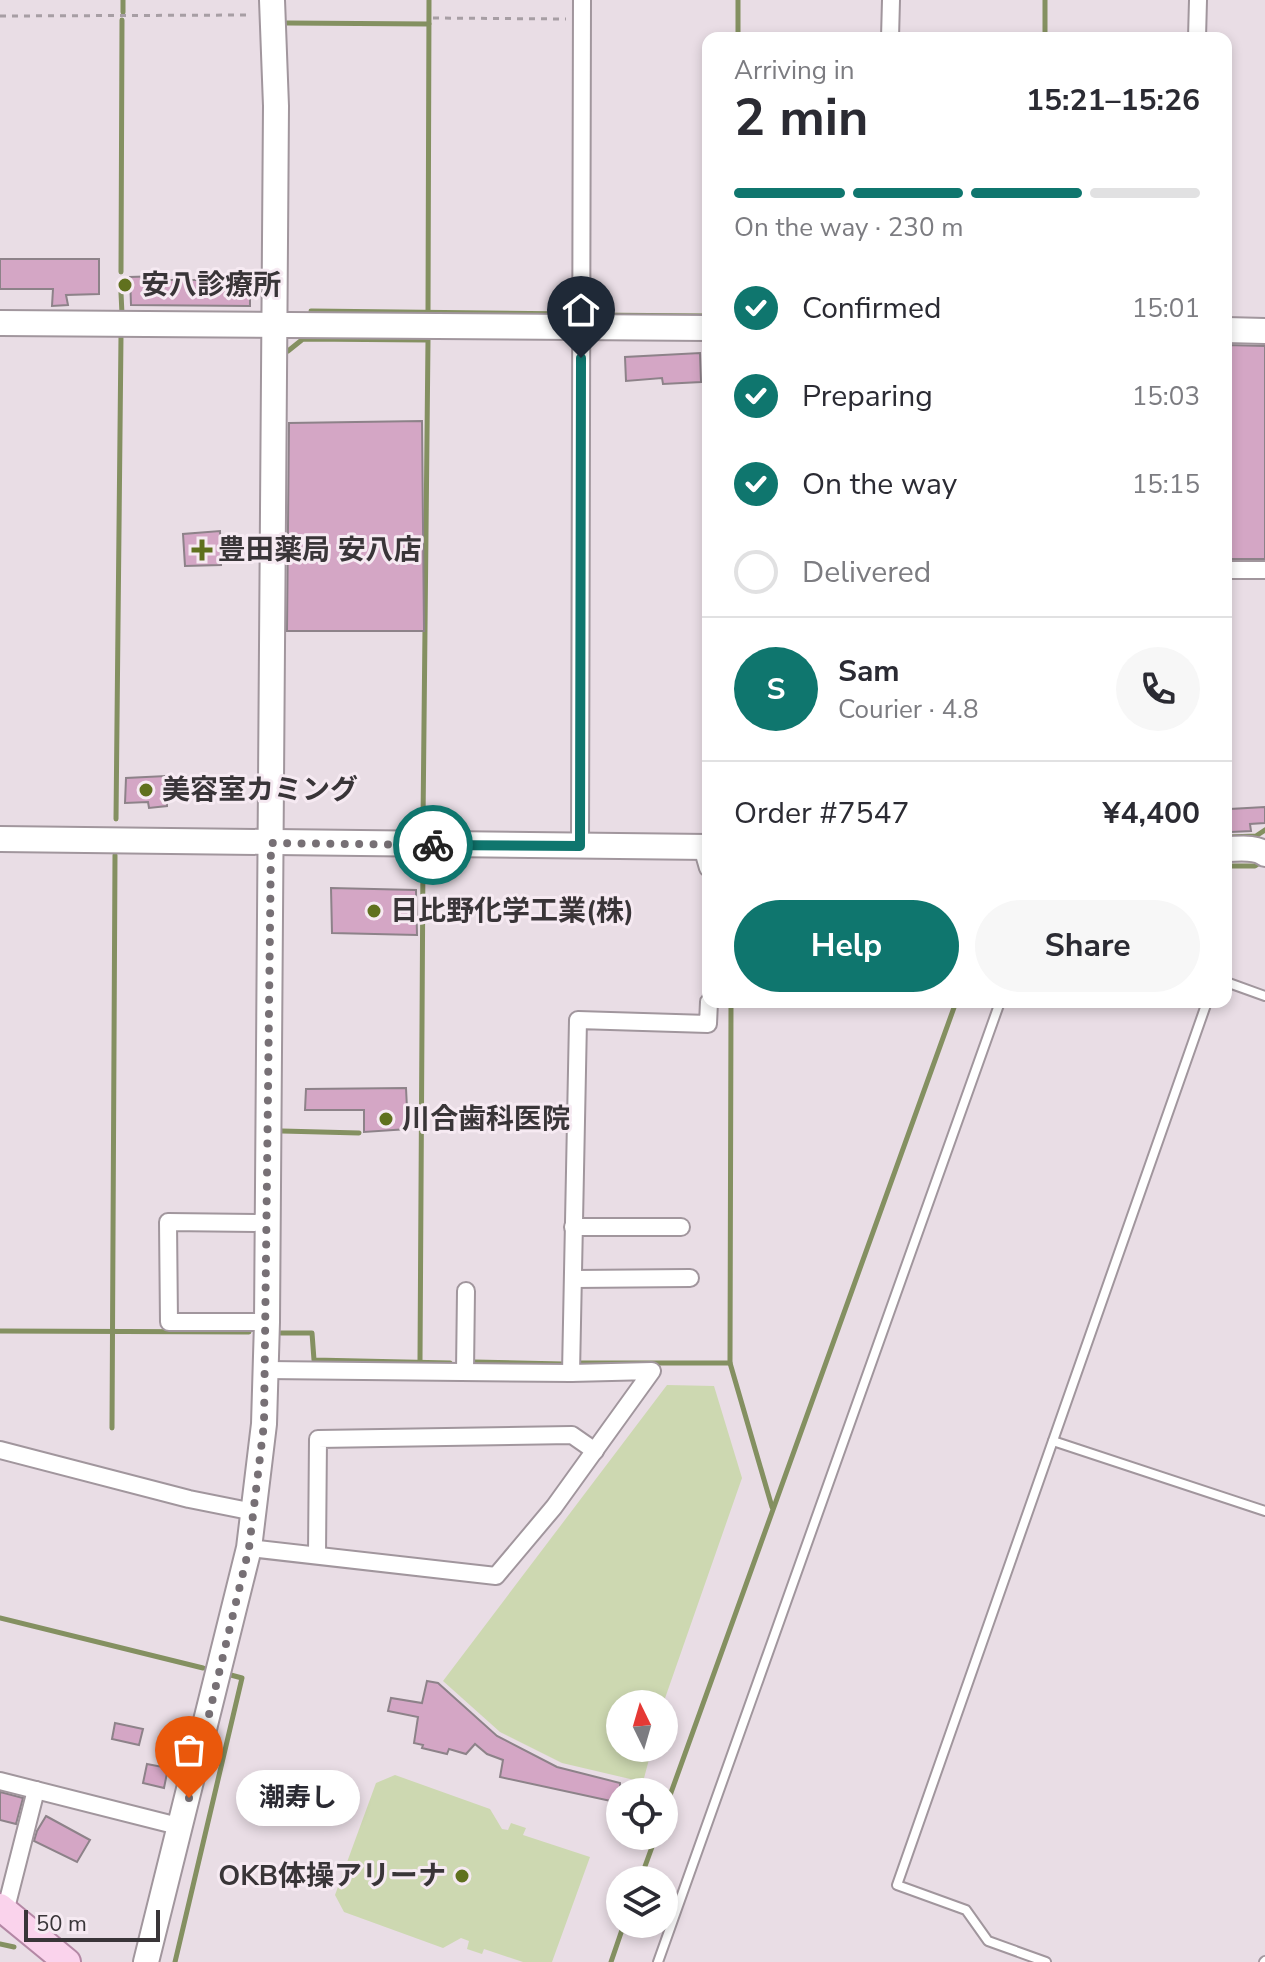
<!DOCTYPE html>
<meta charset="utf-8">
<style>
:root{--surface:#fff;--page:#f7f7f7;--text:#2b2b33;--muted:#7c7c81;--line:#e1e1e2;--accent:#0f766e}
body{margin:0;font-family:"Nunito Sans","Noto Sans JP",sans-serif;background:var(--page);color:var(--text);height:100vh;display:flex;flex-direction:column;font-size:30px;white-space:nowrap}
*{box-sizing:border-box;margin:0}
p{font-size:26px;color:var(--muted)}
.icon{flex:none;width:44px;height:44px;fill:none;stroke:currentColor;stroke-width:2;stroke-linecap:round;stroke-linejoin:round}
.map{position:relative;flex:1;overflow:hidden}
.sheet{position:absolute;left:702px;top:32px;width:530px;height:976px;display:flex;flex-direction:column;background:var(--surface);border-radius:16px;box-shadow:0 4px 12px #0003}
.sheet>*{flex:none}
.needle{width:52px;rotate:355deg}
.buttons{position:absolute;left:606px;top:1690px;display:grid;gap:16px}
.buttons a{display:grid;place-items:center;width:72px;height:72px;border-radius:50%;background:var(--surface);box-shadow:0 4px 12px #0003;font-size:40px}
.scale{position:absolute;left:24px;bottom:20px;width:136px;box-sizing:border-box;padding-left:8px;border:4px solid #393538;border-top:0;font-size:22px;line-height:28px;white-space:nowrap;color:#393538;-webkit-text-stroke:6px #f6eaf2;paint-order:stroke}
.pin{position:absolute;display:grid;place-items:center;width:68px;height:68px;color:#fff;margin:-82px -34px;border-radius:50% 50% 50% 0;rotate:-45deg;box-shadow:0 0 8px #0007}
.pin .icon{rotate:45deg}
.courier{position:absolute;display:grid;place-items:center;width:80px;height:80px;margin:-40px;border:6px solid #0f766e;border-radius:50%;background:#fff;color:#222;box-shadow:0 2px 10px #0007}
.bubble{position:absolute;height:56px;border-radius:28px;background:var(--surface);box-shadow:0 4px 12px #0003;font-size:26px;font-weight:700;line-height:56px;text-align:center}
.overview em{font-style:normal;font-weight:700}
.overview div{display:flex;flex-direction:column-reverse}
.overview{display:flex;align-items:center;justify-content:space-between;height:136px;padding:0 32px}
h1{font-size:52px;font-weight:700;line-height:60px}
.bar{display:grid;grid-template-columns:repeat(4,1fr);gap:12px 8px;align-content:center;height:96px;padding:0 32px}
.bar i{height:10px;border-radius:6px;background:var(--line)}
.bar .current{background:var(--accent)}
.bar p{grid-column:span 4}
.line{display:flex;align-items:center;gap:20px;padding:0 32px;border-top:2px solid var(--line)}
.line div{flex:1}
.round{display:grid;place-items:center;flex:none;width:84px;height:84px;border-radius:42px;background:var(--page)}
ol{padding:0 32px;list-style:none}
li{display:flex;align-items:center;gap:24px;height:88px}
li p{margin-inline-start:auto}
li .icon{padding:8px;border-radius:50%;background:var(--accent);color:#fff;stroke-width:4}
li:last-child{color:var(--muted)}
li i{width:44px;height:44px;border:4px solid var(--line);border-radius:50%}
.cta{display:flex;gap:16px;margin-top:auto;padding:16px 32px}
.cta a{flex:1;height:92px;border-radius:48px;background:var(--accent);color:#fff;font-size:32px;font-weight:700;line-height:92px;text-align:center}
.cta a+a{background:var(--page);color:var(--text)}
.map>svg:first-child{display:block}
.green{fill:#cdd8b1}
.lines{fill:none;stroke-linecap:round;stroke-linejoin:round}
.stream{stroke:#849061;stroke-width:5}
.building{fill:#d4a6c5;stroke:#8d8289;stroke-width:2}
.lane-casing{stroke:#a1969d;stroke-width:12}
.street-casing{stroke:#a1969d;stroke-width:20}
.secondary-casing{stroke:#a1969d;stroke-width:28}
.primary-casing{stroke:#b488a5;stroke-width:30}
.path{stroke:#a79ea4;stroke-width:3;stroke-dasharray:6 6;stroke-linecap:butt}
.lane{stroke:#fff;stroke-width:8}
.street{stroke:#fff;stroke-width:16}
.secondary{stroke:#fff;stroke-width:24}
.primary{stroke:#fad3ec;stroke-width:26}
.done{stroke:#777075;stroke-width:8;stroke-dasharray:0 14.4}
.route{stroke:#0f766e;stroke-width:10}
.poi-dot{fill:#60711e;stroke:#f6eaf2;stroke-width:3}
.labels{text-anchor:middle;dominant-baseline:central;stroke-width:6;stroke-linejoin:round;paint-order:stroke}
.poi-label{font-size:28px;font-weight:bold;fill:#393538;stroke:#f6eaf2;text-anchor:start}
</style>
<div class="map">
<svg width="1265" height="1962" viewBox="0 0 1265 1962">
<rect width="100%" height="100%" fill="#e9dde5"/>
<g class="green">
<polygon points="667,1385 714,1386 742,1478 663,1704 620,1704 620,1748 652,1748 643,1782 562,1763 500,1732 443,1681"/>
<polygon points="395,1775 490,1809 502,1829 508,1830 511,1823 526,1828 523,1835 590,1857 552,1962 523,1962 484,1949 482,1954 467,1949 469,1941 461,1938 443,1948 344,1912 335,1895 376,1783"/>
</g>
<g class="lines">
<g class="stream">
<polyline points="123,12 123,0"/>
<polyline points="287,23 429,24"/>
<polyline points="738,38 738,0"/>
<polyline points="1045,38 1045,0"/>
<polyline points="121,272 122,20"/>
<polyline points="121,293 122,314"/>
<polyline points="311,311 573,314"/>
<polyline points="428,312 429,0"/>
<polyline points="590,315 708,316"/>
<polyline points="288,351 303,339 428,340 423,822"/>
<polyline points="116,819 121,336"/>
<polyline points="1229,837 1256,836 1265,830"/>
<polyline points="1226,866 1255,866 1261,862"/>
<polyline points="731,1002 730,1363 772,1507"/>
<polyline points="282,1131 359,1133"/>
<polyline points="0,1331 249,1332"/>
<polyline points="281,1333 312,1333 314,1360 450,1363"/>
<polyline points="420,1361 423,856"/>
<polyline points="474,1362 563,1364"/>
<polyline points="578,1363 730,1363"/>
<polyline points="112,1428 115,855"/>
<polyline points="0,1618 203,1668"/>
<polyline points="664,1812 956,1002"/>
<polyline points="640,1880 656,1836"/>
<polyline points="0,1944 14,1947"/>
<polyline points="175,1962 242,1678 227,1674"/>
<polyline points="611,1962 624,1924"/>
</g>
</g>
<g class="building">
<polygon points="0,259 99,259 99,294 66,295 68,305 52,306 53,289 0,289"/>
<polygon points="160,276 160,280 221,280 221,276 237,276 237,282 250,281 250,306 131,305 130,277"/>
<polygon points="1226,345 1265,346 1265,559 1226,559"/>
<polygon points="700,353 701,382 663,384 662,378 626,381 625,357"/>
<polygon points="422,421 424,631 287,631 289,423"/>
<polygon points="220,531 221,565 185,566 183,534"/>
<polygon points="166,776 167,806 149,808 148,802 125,803 126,778"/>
<polygon points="1265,807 1265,823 1250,824 1251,831 1231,832 1230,809"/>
<polygon points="331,888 416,890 417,935 332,933"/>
<polygon points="406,1088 408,1129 364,1132 364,1110 305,1110 306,1089"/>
<polygon points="427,1681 438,1683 497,1736 557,1767 620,1783 620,1803 500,1777 503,1760 487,1754 475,1744 466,1754 449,1749 447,1754 422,1748 423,1745 414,1743 418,1717 388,1711 391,1698 422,1703"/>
<polygon points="115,1723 143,1729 139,1745 112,1739"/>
<polygon points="147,1764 168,1768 164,1788 143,1783"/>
<polygon points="0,1792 23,1798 16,1824 0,1820"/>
<polygon points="46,1816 90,1840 77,1862 34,1841 37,1831"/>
</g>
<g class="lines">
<g class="lane-casing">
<g id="lane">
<polyline points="1226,982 1265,996"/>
<polyline points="1053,1441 1265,1511"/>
<polyline points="658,1962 1000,1002"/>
<polyline points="1046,1962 988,1941 966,1910 897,1885 1207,1002"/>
<polyline points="1264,1962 1265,1961"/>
</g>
</g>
<g class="street-casing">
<g id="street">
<polyline points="890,38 891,0"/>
<polyline points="1197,38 1198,0"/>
<polyline points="1226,570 1265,570"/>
<polyline points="580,846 582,0"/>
<polyline points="702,847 708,868"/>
<polyline points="573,1227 681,1227"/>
<polyline points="574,1279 690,1278"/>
<polyline points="267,1322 169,1322 168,1222 267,1223"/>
<polyline points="266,1370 571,1373"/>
<polyline points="465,1371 466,1291"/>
<polyline points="0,1450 189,1499 254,1512"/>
<polyline points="249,1548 496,1576 554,1507 652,1371 571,1373 578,1020 708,1024 709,1002"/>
<polyline points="317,1554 318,1439 572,1435 595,1451"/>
<polyline points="0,1781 182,1827"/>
<polyline points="5,1912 36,1790"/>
</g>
</g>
<g class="secondary-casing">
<g id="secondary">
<polyline points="0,323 708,328"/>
<polyline points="1226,330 1265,331"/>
<polyline points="0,839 708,847"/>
<path d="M1226 849C1239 849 1255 846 1265 854"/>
<polyline points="146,1962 249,1548 264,1424 267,1322 276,106 272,0"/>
</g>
</g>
<g class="primary-casing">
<polyline id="primary" points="0,1907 67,1962"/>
</g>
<g class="path">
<polyline points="0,16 252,15"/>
<polyline points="433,18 566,19"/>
</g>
<use href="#lane" class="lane"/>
<use href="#street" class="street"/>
<use href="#secondary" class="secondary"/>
<use href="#primary" class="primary"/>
</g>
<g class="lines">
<polyline class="done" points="189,1798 249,1548 264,1424 271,843 433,845"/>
<polyline class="route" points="433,845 580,846 581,358"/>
</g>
<g class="poi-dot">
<circle cx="125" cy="285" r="8"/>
<path d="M198 538h8v8h8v8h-8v8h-8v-8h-8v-8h8z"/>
<circle cx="146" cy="790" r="8"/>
<circle cx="374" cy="911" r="8"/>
<circle cx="386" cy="1119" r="8"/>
<circle cx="462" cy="1876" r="8"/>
</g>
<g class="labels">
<g class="poi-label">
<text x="141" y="285">安八診療所</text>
<text x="218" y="550">豊田薬局 安八店</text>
<text x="162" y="790">美容室カミング</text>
<text x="390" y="911">日比野化学工業(株)</text>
<text x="402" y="1119">川合歯科医院</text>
<text x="446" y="1876" text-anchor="end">OKB体操アリーナ</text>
</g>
</g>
</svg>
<div class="buttons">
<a><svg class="needle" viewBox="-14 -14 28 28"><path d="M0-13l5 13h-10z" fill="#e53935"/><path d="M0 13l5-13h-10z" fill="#7c7c81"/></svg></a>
<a><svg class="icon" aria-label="locate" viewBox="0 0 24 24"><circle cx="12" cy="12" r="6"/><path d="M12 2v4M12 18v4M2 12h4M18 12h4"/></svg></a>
<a><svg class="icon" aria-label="layers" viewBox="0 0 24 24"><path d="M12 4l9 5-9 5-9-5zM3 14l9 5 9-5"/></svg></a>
</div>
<div class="scale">50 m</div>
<div class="pin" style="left:189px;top:1798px;background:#ea580c"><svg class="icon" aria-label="bag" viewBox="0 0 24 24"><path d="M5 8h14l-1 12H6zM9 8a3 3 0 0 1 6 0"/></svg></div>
<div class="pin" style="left:581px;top:358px;background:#1f2937"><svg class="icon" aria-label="home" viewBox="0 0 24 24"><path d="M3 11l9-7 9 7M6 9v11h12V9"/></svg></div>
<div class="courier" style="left:433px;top:845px"><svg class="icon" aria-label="bike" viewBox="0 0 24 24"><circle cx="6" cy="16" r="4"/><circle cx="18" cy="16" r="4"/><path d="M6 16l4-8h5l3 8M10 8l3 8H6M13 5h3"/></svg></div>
<div class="bubble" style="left:236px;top:1770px;width:124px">潮寿し</div>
<section class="sheet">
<div class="overview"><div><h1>2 min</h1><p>Arriving in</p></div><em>15:21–15:26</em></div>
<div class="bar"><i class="current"></i><i class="current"></i><i class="current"></i><i></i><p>On the way · 230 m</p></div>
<ol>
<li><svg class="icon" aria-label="check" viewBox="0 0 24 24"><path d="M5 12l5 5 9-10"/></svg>Confirmed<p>15:01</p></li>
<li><svg class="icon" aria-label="check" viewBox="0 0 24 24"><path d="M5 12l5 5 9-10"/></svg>Preparing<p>15:03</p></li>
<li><svg class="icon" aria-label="check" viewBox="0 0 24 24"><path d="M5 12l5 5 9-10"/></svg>On the way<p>15:15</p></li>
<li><i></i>Delivered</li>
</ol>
<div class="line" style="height:144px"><b class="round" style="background:var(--accent);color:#fff">S</b><div><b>Sam</b><p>Courier · 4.8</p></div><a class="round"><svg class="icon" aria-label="phone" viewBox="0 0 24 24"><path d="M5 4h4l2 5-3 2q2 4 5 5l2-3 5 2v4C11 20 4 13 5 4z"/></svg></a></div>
<div class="line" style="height:104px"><div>Order #7547</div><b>¥4,400</b></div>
<div class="cta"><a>Help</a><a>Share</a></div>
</section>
</div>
